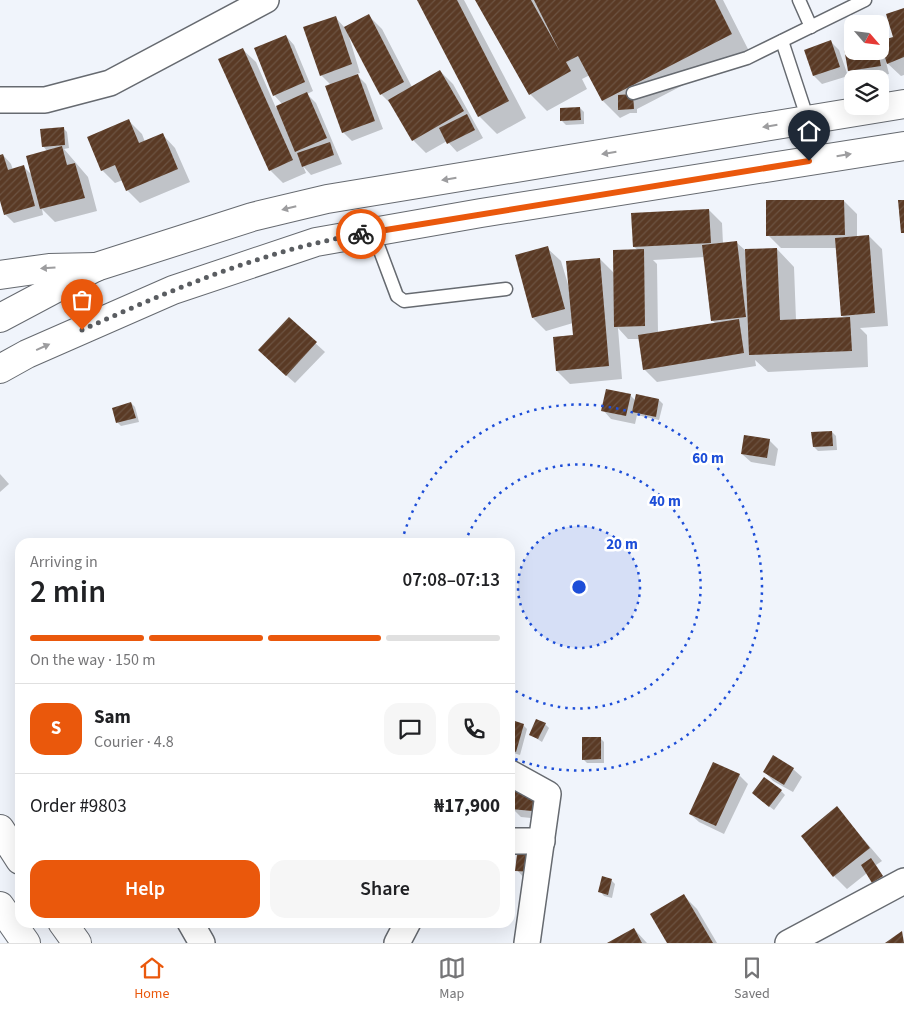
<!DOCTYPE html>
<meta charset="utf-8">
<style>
:root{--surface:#fff;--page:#f6f6f6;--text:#202124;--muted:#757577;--line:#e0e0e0;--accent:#ea580c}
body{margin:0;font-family:"Source Sans 3",sans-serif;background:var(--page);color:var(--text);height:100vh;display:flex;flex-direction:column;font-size:19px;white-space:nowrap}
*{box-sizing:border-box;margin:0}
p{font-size:16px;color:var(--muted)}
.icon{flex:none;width:28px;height:28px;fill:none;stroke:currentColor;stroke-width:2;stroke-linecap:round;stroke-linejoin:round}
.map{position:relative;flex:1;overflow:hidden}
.side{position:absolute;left:15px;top:538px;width:500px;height:390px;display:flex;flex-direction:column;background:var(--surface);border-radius:15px;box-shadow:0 5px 20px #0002}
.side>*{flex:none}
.needle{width:32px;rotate:118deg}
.tools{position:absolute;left:844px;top:15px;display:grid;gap:10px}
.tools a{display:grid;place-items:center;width:45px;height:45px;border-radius:10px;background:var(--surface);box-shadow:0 5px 20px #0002;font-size:25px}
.pin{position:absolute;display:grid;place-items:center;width:42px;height:42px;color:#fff;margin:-51px -21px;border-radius:50% 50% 50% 0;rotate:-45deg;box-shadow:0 0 5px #0007}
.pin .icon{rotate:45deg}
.courier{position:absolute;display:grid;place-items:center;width:50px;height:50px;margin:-25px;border:4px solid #ea580c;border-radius:50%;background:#fff;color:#222;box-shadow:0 1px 6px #0007}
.summary em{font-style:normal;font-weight:600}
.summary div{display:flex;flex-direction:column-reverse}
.summary{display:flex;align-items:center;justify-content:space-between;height:85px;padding:0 15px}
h1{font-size:32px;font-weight:600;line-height:38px}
.bar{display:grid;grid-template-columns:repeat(4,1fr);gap:8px 5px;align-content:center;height:60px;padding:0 15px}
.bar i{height:6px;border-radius:4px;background:var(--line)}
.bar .active{background:var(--accent)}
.bar p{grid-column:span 4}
.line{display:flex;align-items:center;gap:12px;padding:0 15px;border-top:1px solid var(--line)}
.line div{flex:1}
.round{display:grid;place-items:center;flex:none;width:52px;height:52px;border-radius:15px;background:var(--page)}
.action{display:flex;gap:10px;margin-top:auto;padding:10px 15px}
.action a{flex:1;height:58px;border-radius:15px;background:var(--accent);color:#fff;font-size:20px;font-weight:600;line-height:58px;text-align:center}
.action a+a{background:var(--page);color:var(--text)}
.menu{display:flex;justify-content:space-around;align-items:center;height:70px;border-top:1px solid var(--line);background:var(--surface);font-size:14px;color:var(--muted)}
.menu a{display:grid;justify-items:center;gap:2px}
.menu .active{color:var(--accent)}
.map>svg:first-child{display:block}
.shadow{fill:#0003;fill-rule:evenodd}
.building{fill:url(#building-hatch)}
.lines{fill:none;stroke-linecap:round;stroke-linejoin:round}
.service-casing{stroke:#666a70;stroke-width:15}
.minor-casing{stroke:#666a70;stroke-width:28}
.secondary-casing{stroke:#666a70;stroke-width:30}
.primary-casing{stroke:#666a70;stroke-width:30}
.service{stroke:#fff;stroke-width:12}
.minor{stroke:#fff;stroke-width:25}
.secondary{stroke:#fff;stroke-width:28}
.primary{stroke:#fff;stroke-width:28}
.oneway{fill:#9d9d9f}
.done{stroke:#5a5d61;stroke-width:5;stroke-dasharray:0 9}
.route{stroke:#ea580c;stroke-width:6}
.ring{fill:none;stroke:#1d4ed8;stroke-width:2.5;stroke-dasharray:2.5 5}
.centre{fill:#1d4ed8;stroke:#fff;stroke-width:2.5}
.ring-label{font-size:15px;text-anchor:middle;font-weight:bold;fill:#1d4ed8;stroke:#fff;stroke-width:5;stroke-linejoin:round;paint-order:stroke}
</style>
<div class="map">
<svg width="904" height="943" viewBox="0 0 904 943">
<defs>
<pattern id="building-hatch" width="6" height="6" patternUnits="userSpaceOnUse" patternTransform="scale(1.25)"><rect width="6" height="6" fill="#5a3a25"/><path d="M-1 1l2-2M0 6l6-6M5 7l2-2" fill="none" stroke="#6c5342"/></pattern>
</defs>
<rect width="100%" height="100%" fill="#f0f4fb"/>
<g class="shadow">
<polygon points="418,0 464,0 526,118 497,134 479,116"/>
<polygon points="477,0 723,0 749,51 637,109 637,113 630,113 620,118 603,101 590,75 582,79 587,89 547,111 530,94"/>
<polygon points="904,9 904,75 901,76 886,62 889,74 858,79 850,71 846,49 880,51 880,48 884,52 895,37"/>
<polygon points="369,16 382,29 412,87 440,71 453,84 483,138 457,152 447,141 426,153 413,140 393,106 381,94 347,30 360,73 356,74 366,84 383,129 352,141 343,132 331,85 321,75 335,17 345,28"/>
<polygon points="286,36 294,45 313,91 307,94 316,103 342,164 311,175 303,166 306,173 283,183 270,170 242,49 256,62 276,108 283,105 274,95"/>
<polygon points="831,42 839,50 848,76 822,84 814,76"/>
<polygon points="580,108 584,112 584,124 566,125 562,121"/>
<polygon points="129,121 142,134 145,142 162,134 175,148 190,182 140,203 127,190 123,180 115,183 102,170"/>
<polygon points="63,128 67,132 69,148 64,149 88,177 97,211 55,222 42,209 43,215 14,223 5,214 0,196 0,156 3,155 11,164 13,170 24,167 33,176 47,151 43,146"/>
<path d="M844 201 857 214V237L869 236 882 249 888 326 860 328 867 335 868 367 768 372 755 360 756 366 657 382 644 369 640 339H628L618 328 622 379 570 384 557 371 574 337 573 323 546 331 533 318 517 256 547 248 561 261 570 291 600 259 615 274 638 250 634 247 709 210 722 223 723 244 737 243 745 250 777 249 794 267 796 320 845 318 842 316 837 248H781L768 235ZM705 257 713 321 716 324 658 333 657 264 653 260Z"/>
<polygon points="289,319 325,352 295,383 268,359"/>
<polygon points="630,395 636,401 659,400 663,404 659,420 637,415 635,424 611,419 603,410"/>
<polygon points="131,403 135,407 139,422 121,426 117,422"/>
<polygon points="832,432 836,436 837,450 818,451 814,447"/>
<polygon points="769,440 778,449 775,466 751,462 742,454"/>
<polygon points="0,474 9,484 0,492"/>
<polygon points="513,722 523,725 527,729 520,755 510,752 510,725 511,726"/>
<polygon points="545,724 549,728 542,742 531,735"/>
<polygon points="600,738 604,742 604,763 587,763 583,759"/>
<polygon points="793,769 802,777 793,792 773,781 765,772"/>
<polygon points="739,775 748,784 724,834 699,822 690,814"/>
<polygon points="510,790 513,793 534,790 541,819 521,817 511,807 510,812"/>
<polygon points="781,791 785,795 774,810 757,797"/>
<polygon points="837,808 882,861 876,865 886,881 877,886 867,873 847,889 834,876"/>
<polygon points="537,849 525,879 517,870"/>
<polygon points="611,880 615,884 612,898 604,896 600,891"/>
<polygon points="684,896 697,909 717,943 669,943"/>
<polygon points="634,929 647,943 609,943"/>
</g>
<g class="building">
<polygon points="417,0 457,0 509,101 478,117"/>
<polygon points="475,0 531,0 560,52 534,0 715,0 732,34 602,101 578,56 566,62 571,71 529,95"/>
<polygon points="904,8 904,57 887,64 880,41 893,37 886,14"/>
<polygon points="369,14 404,82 380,95 344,27"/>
<polygon points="336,16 352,64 320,76 303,27"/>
<polygon points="286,35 305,82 273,96 254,48"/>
<polygon points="831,40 840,67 813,76 804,50"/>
<polygon points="852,47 852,51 878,51 881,66 848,71 844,48"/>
<polygon points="243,48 293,160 269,171 218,59"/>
<polygon points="440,70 464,111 412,141 388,100"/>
<polygon points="358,74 375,121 342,133 325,86"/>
<polygon points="307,92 327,138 295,152 276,106"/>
<polygon points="633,94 634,109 618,110 618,95"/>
<polygon points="580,107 581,120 560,121 560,108"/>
<polygon points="467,114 475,130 447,144 439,128"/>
<polygon points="129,119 139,143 163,133 178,169 126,191 115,165 101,171 87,137"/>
<polygon points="64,127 65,145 42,147 40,129"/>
<polygon points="330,142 334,155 302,167 297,153"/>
<polygon points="62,146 67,165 75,163 85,198 40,209 26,156"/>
<polygon points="3,154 8,170 24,165 35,206 4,215 0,201 0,155"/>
<polygon points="766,200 844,200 845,235 766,236"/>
<polygon points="898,200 904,200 904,233 901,233"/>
<polygon points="709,209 711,243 633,247 631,213"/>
<polygon points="869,235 875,313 841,316 835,238"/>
<polygon points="737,241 746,317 711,321 702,245"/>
<polygon points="548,246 565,309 532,318 515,255"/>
<polygon points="777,248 780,320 850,317 852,351 749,355 745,249"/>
<polygon points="644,249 645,326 614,327 613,250"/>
<polygon points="600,258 609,366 556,371 553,337 573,335 566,261"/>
<polygon points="289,317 317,342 286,376 258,350"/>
<polygon points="739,319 744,353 643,370 638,335"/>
<polygon points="606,389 631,394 626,416 601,411"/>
<polygon points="636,394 659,399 656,417 632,412"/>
<polygon points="131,402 136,418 116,423 112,408"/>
<polygon points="832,431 833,446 813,447 811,432"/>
<polygon points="744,435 770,439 767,458 741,454"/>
<polygon points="536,719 546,723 538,739 529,735"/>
<polygon points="512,720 524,724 516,752 510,750"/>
<polygon points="582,737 601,737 601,759 582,760"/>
<polygon points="773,755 794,768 784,785 763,772"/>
<polygon points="713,762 740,774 716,826 689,814"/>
<polygon points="764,777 782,790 769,807 752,793"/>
<polygon points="513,787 535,789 532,811 511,809"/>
<polygon points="837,806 870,848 833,877 801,836"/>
<polygon points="518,846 537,848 535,872 515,871"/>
<polygon points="871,858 883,876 872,883 861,865"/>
<polygon points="602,876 612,879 608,895 598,892"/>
<polygon points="684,894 713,943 667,943 650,914"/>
<polygon points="634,928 642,943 607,943"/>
<polygon points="902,931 904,943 885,943"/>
</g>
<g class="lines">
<g class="service-casing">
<g id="service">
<polyline points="799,0 811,27"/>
<polyline points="782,41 808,120"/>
<polyline points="633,93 747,58 865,0"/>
<polyline points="373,232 397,296 404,301 506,289"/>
</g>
</g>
<g class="minor-casing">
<g id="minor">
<polyline points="0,100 45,100 110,83 266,0"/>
<polyline points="510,773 548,794 527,943"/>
<polyline points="510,841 542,841"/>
<polyline points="190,922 202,943"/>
<polyline points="397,943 408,922"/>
<polyline points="788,943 904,881"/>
</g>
</g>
<g class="secondary-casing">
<g id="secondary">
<polyline points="0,318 96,267 252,217 327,199 904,104"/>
<polyline points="0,369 27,354 173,290 316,242 481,213 904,146"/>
</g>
</g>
<g class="primary-casing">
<g id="primary">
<polyline points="0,275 49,268 96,267"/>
<polyline points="0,829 20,860"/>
<polyline points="0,906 26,943"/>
<polyline points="62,922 77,943"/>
</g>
</g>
<use href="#service" class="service"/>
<use href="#minor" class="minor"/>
<use href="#secondary" class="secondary"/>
<use href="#primary" class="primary"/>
</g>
<defs><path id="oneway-solid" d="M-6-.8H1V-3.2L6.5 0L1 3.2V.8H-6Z" transform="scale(1.25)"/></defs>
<g class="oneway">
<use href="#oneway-solid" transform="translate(770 126) rotate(171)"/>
<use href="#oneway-solid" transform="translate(609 153) rotate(171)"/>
<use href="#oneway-solid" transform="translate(844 155) rotate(-9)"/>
<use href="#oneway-solid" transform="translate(449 179) rotate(171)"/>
<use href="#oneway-solid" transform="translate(289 208) rotate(166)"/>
<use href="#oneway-solid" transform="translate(48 268) rotate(176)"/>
<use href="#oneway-solid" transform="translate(43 347) rotate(-24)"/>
</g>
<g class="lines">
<path class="done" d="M82 330C171 290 264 250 361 234"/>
<polyline class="route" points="361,234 809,161"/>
</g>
<circle cx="579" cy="587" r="61" fill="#1d4ed8" fill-opacity=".12"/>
<g class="ring">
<circle cx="579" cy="587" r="61"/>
<path d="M465 542A122 122 0 1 1 511 688"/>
<path d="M402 541A183 183 0 1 1 510 757"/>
</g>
<circle cx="579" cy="587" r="8" class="centre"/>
<g class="ring-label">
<text x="708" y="463">60 m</text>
<text x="665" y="506">40 m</text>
<text x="622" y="549">20 m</text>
</g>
</svg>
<div class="tools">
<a><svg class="needle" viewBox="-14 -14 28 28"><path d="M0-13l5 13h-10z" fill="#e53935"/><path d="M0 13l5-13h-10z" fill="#757577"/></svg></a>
<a><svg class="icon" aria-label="layers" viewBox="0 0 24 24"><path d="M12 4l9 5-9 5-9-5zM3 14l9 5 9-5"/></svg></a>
</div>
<div class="pin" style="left:82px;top:330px;background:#ea580c"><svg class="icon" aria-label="bag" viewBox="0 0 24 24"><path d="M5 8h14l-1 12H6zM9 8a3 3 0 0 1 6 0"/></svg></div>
<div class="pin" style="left:809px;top:161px;background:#1f2937"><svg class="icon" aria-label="home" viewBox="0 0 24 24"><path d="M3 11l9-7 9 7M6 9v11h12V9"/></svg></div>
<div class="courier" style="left:361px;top:234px"><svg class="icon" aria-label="bike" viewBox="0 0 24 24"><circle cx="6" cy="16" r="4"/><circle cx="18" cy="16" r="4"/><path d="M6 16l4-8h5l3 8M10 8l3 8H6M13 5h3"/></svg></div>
<section class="side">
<div class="summary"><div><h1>2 min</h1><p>Arriving in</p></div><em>07:08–07:13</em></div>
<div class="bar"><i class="active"></i><i class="active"></i><i class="active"></i><i></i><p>On the way · 150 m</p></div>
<div class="line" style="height:90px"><b class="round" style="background:var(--accent);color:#fff">S</b><div><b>Sam</b><p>Courier · 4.8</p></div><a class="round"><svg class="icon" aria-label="chat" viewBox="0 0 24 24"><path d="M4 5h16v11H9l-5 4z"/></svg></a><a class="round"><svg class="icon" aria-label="phone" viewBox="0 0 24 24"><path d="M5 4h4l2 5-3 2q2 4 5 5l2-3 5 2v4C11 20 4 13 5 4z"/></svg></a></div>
<div class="line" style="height:65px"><div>Order #9803</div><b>₦17,900</b></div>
<div class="action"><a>Help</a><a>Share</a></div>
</section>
</div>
<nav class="menu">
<a class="active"><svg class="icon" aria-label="home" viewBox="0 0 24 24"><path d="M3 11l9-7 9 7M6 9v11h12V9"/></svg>Home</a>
<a><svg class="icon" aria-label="map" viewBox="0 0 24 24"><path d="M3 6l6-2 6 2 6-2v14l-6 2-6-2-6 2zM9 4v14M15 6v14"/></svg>Map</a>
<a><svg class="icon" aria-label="saved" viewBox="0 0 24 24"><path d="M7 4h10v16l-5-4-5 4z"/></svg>Saved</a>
</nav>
